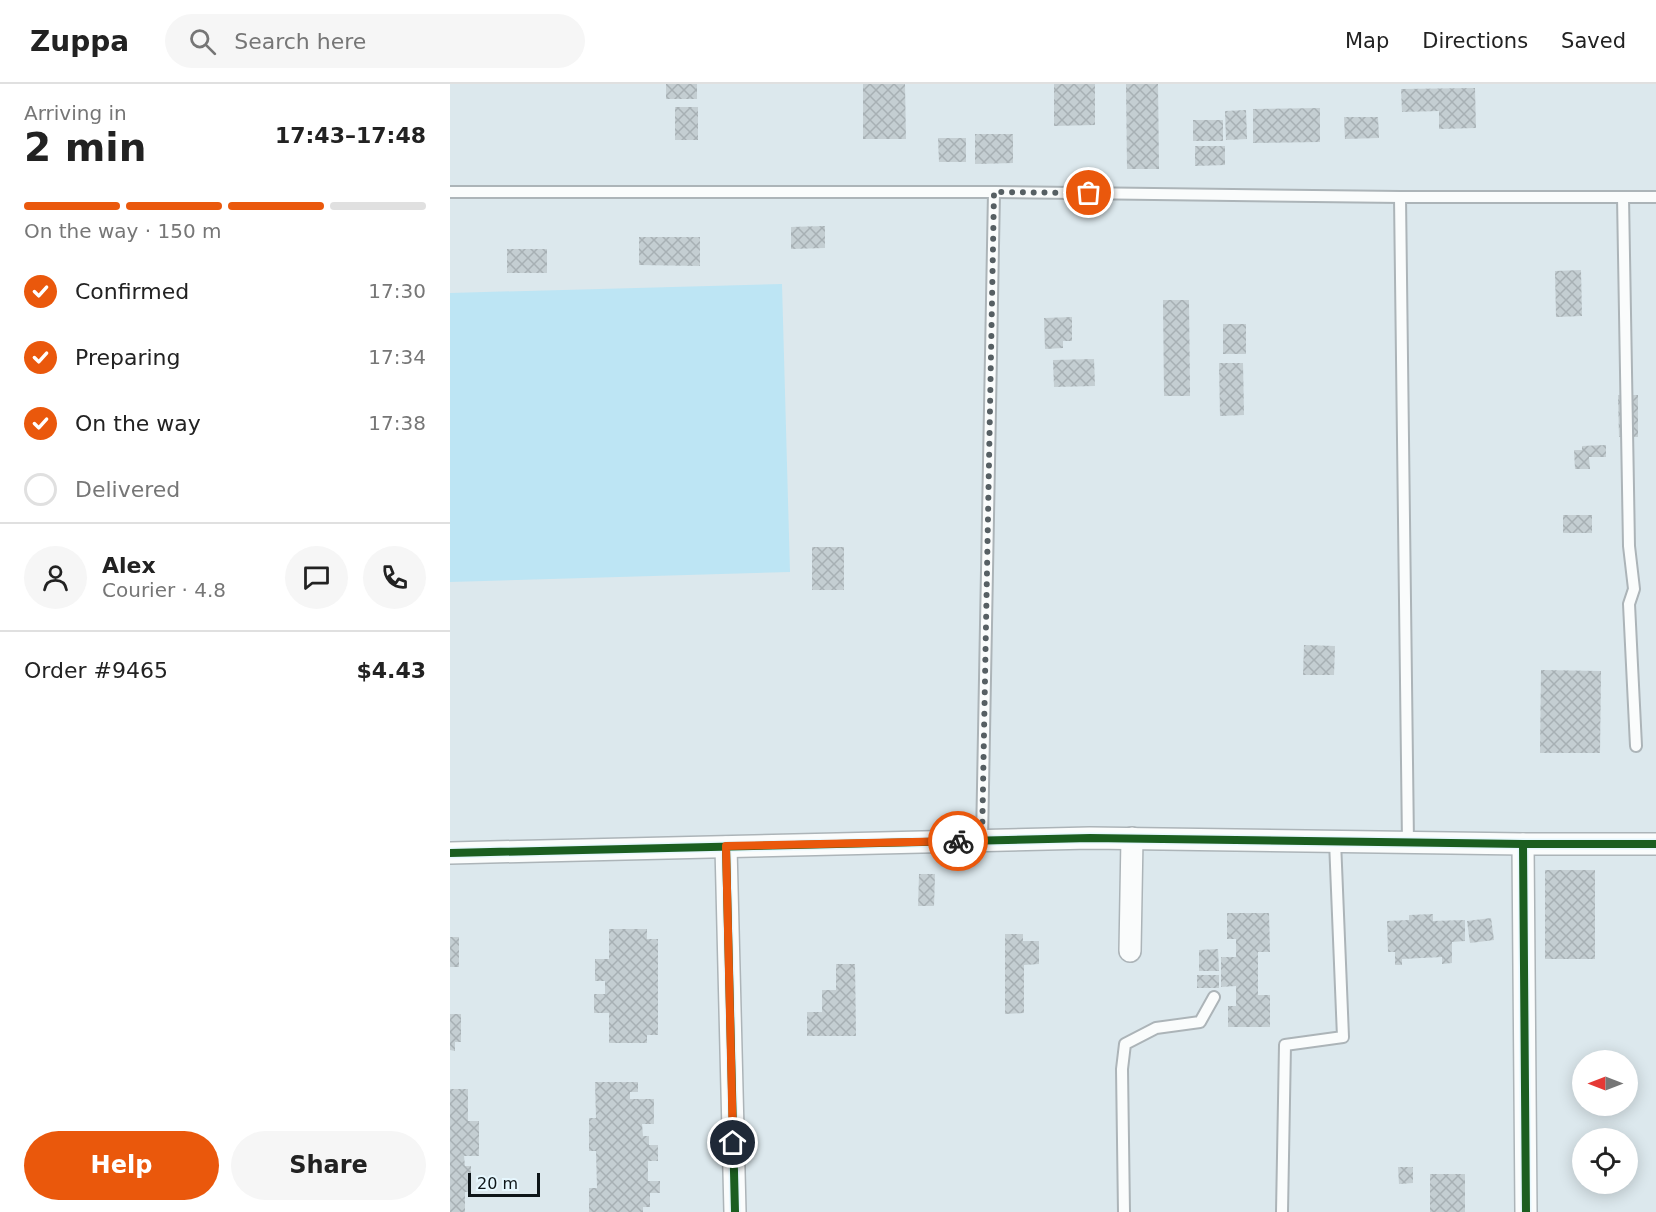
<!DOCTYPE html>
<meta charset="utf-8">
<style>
:root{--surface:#fff;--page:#f6f6f6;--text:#222;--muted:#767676;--line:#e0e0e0;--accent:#ea580c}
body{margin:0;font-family:"DejaVu Sans",sans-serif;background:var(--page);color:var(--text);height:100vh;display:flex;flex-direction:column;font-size:22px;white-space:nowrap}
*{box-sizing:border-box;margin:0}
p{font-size:20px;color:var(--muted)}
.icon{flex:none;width:33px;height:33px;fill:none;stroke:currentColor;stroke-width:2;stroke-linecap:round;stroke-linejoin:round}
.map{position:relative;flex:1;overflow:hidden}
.drawer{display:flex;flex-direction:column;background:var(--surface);width:450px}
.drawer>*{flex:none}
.needle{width:39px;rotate:270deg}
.buttons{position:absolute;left:1122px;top:966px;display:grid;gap:12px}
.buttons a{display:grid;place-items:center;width:66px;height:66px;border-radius:50%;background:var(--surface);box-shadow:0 3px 15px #0003;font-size:30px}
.scale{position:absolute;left:18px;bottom:15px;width:72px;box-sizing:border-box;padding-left:6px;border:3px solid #0e1518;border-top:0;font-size:16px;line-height:21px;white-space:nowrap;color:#0e1518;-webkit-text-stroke:4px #e6f7fe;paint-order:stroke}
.pin{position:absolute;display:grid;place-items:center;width:51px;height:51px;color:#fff;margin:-26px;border:3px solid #fff;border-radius:50%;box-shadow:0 2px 6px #0007}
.courier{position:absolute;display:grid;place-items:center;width:60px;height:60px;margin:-30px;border:4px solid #ea580c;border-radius:50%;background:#fff;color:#222;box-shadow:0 2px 8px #0007}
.headline em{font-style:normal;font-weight:700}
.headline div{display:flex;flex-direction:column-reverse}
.headline{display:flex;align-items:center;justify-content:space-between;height:102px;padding:0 24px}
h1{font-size:39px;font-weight:700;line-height:45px}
.bar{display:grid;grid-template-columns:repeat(4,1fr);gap:9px 6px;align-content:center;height:72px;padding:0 24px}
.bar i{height:8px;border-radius:4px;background:var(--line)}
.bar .current{background:var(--accent)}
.bar p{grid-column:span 4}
.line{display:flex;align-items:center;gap:15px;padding:0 24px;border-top:2px solid var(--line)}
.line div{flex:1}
.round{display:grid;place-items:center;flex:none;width:63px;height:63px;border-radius:32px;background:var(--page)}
ol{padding:0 24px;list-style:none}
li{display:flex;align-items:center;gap:18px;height:66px}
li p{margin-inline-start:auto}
li .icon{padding:6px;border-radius:50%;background:var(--accent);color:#fff;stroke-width:4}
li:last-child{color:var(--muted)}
li i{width:33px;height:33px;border:3px solid var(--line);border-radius:50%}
.button{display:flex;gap:12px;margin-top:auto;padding:12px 24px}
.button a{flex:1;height:69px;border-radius:36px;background:var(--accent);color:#fff;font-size:24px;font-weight:700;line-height:69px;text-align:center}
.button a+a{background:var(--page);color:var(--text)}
header{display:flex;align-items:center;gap:36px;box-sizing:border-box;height:84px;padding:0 30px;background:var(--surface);border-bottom:2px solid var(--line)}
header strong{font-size:28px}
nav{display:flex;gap:33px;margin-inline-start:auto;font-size:21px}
.search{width:420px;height:54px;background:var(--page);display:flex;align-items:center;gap:15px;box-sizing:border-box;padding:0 21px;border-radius:33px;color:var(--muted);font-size:22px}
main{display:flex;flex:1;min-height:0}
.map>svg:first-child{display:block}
.grass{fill:#bde5f4}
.building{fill:url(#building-cross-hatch)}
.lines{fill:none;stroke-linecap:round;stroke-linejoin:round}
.service-casing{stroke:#acb4b8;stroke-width:14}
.minor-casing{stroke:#acb4b8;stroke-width:24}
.service{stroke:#fafcfc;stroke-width:10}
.minor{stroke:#fafcfc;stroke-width:21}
.cycleway-casing{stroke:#e6f7fe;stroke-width:11}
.cycleway{stroke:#1b5e20;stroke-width:8}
.done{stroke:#565f63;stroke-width:6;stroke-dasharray:0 10.8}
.route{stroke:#ea580c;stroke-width:8}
</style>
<header>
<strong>Zuppa</strong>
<div class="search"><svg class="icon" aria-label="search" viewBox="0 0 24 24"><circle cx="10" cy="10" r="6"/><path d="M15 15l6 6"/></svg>Search here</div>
<nav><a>Map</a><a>Directions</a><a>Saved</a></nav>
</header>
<main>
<section class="drawer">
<div class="headline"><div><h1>2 min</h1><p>Arriving in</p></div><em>17:43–17:48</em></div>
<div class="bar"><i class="current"></i><i class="current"></i><i class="current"></i><i></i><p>On the way · 150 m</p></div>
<ol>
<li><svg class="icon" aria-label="check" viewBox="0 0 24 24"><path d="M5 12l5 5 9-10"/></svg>Confirmed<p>17:30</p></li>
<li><svg class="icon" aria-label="check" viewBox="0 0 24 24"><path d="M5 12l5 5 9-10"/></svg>Preparing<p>17:34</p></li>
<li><svg class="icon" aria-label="check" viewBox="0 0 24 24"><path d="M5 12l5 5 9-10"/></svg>On the way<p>17:38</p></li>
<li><i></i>Delivered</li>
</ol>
<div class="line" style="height:108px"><a class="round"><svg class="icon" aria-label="person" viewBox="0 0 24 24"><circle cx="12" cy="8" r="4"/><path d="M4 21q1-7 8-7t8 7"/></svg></a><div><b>Alex</b><p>Courier · 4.8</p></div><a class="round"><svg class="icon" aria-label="chat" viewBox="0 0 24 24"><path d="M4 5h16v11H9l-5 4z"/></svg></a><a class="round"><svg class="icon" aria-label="phone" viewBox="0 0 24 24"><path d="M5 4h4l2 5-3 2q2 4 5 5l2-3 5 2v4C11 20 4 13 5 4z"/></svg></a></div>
<div class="line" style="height:78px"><div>Order #9465</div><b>$4.43</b></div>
<div class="button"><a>Help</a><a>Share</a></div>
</section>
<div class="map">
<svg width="1206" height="1128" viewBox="0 0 1206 1128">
<defs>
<pattern id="building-cross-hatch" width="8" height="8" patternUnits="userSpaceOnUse" patternTransform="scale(1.5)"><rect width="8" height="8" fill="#c4ced2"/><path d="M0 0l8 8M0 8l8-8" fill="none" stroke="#a7b0b4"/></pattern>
</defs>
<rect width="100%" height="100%" fill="#dce8ed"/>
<polygon class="grass" points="332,200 340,488 0,498 0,209"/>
<g class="building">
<rect x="216" y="0" width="31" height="15"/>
<polygon points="413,0 455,0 456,55 413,55"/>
<polygon points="604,0 645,0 645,41 604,42"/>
<polygon points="676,0 708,0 709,85 677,85"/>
<polygon points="1025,4 1026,44 989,45 989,27 952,28 951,5"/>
<rect x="225" y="23" width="23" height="33"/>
<polygon points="870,24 870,58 803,59 803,25"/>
<polygon points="796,26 797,55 776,56 775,27"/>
<polygon points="894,33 928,33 929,54 895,55"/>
<rect x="743" y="36" width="30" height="21"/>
<polygon points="525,50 563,50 563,79 525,80"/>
<polygon points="488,54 516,54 516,78 489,78"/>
<polygon points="745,62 775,62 775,81 745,82"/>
<polygon points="375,142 375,164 341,165 341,143"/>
<polygon points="189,153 250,153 250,182 189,181"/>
<rect x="57" y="165" width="40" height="24"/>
<polygon points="1131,186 1132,232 1106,233 1105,187"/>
<polygon points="713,216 739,216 740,312 714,312"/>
<polygon points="622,233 622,257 613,257 613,264 595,265 594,234"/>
<rect x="773" y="240" width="23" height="30"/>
<polygon points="644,275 645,302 604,303 603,276"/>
<polygon points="769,279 793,279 794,331 770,332"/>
<polygon points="1168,311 1188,311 1188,353 1169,353"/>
<polygon points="1156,361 1156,373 1139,373 1140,385 1125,385 1124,366 1132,366 1132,362"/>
<rect x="1113" y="431" width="29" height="18"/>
<rect x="362" y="463" width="32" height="43"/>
<polygon points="854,561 885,562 884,591 853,591"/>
<polygon points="1091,586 1151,587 1150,669 1090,669"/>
<rect x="1095" y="786" width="50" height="89"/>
<polygon points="469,790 485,790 484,822 468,822"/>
<polygon points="777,829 819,829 820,868 808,868 808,911 820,911 820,943 778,943 778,922 786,922 786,902 771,903 771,873 786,873 786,855 777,855"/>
<polygon points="983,830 983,837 1015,836 1015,857 1002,858 1002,879 992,880 992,873 952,875 952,881 945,881 945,868 938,868 937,837 959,836 959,831"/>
<polygon points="1041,834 1044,856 1020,859 1017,837"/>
<polygon points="159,845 197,845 197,855 208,855 208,951 197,951 197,959 159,959 159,929 144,929 144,910 155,910 155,897 145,897 145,875 159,875"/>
<polygon points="555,850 573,850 573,857 589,857 589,880 574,881 574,929 555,930"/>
<rect x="0" y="853" width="9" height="30"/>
<polygon points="768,865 769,887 749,887 749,866"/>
<polygon points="386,880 405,880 406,952 357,952 357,928 372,928 372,906 386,906"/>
<rect x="747" y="891" width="22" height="13"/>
<polygon points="0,930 11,930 11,958 5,958 5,967 0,966"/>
<polygon points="145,998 188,998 188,1008 180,1008 180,1015 204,1015 204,1040 192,1040 193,1052 199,1052 199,1061 208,1061 208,1077 198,1077 198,1097 210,1097 210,1109 200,1109 200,1123 193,1123 193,1128 139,1128 139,1104 147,1104 146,1067 139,1067 139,1034 146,1034"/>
<polygon points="0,1005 18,1005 18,1037 29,1037 29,1072 14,1072 15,1082 21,1082 21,1108 15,1108 15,1128 0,1128"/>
<polygon points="948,1083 963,1083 963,1099 949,1100"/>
<rect x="980" y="1090" width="35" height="38"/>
</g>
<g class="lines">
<g class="service-casing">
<g id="service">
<polyline points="0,108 544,108 950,113 1206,113"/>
<polyline points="950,113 958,759"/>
<polyline points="1173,113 1179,462 1184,505 1179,520 1186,662"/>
<polyline points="532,757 544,108"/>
<polyline points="674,1128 672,985 675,960 706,944 750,938 764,913"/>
<polyline points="832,1128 835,961 893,953 885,757"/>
</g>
</g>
<g class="minor-casing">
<g id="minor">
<polyline points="1073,760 1076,1128"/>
<polyline points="276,763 285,1128"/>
<polyline points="0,769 640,754 1073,760 1206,760"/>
<polyline points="680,867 682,754"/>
</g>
</g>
<use href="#service" class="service"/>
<use href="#minor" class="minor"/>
<g class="cycleway-casing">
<g id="cycleway">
<polyline points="1073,760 1076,1128"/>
<polyline points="276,763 285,1128"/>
<polyline points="0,769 640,754 1073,760 1206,760"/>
</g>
</g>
<use href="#cycleway" class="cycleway"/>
</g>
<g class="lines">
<polyline class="done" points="508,757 532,757 544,108 639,109"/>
<polyline class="route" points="283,1059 276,762 508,757"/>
</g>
</svg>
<div class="buttons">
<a><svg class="needle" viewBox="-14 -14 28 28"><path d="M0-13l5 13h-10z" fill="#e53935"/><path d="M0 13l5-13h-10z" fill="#767676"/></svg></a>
<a><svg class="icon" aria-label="locate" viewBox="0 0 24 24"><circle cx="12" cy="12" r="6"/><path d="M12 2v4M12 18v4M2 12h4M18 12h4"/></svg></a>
</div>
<div class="scale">20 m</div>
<div class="pin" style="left:639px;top:109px;background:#ea580c"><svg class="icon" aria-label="bag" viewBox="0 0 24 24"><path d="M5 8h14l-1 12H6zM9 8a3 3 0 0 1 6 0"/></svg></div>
<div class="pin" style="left:283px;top:1059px;background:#1f2937"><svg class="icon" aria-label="home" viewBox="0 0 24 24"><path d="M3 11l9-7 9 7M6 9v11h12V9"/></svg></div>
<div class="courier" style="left:508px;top:757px"><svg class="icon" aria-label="bike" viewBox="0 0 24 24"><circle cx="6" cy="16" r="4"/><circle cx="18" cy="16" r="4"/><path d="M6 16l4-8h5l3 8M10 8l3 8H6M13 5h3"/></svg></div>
</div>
</main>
